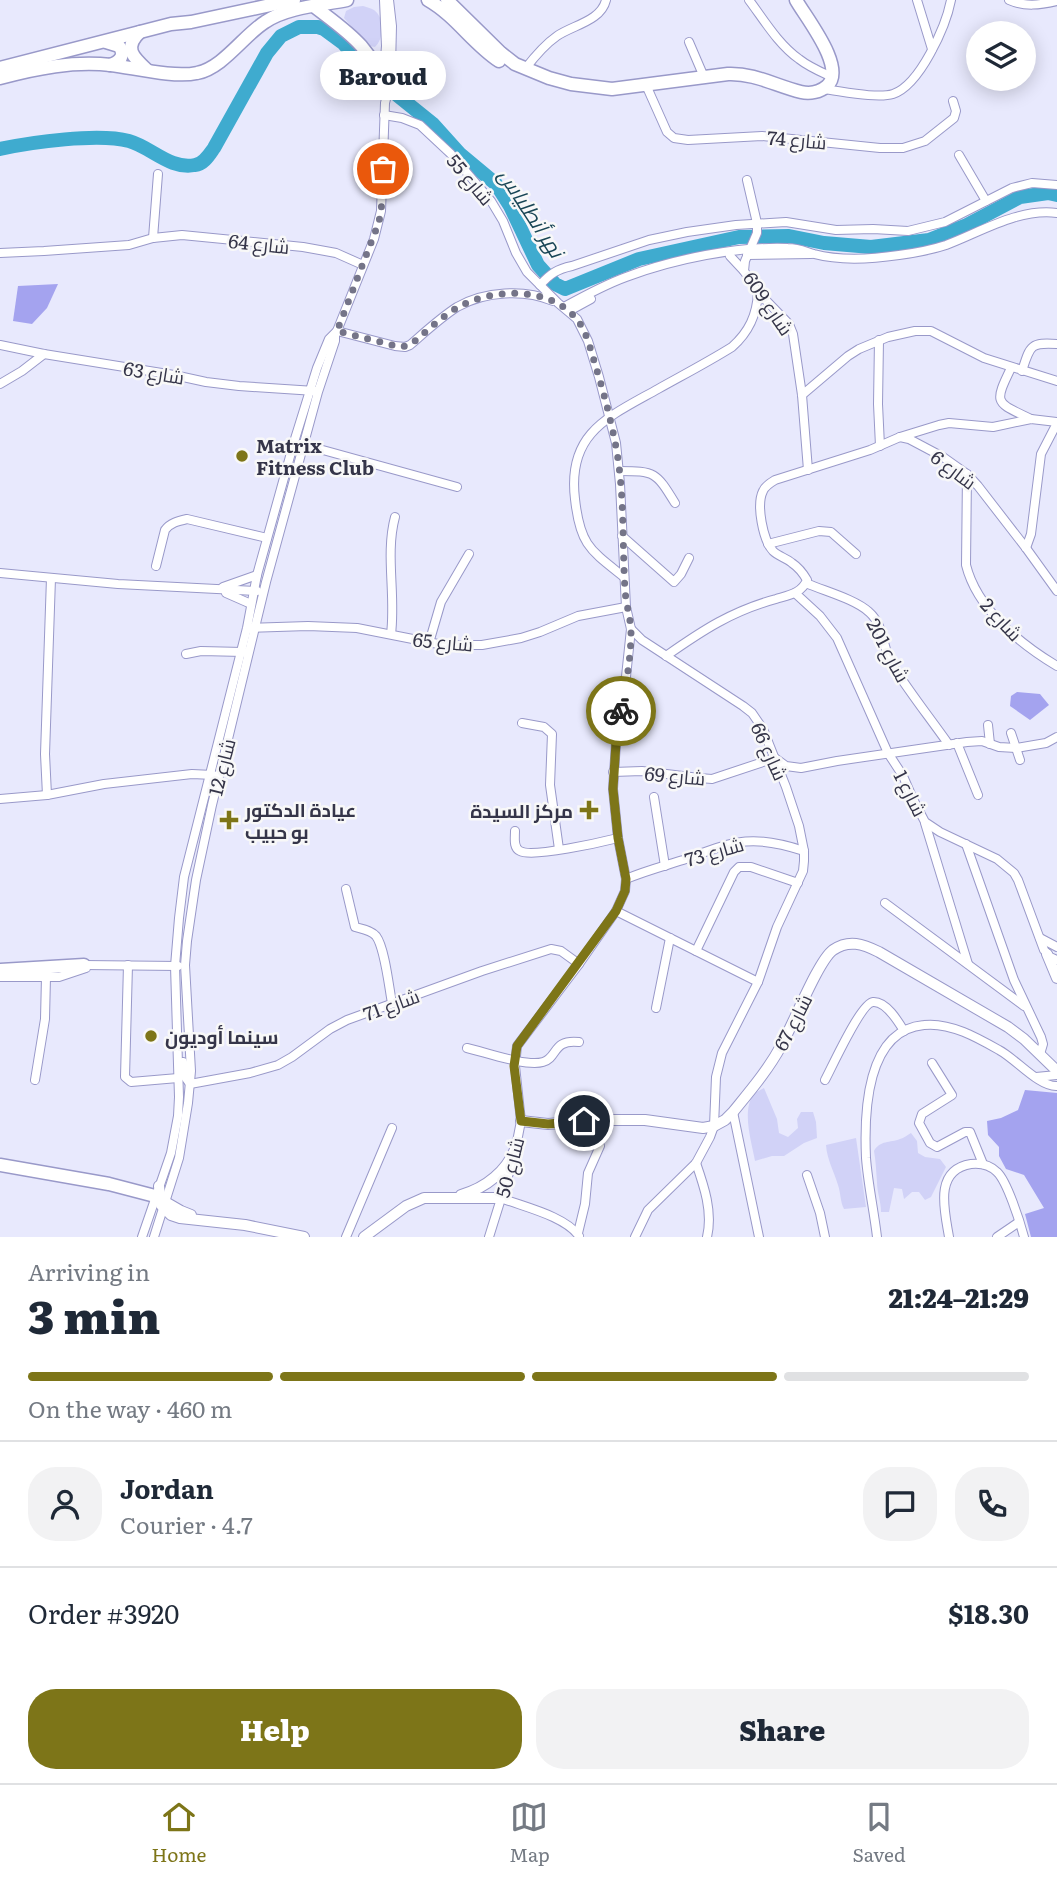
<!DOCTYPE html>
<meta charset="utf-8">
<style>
:root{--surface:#fff;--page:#f2f2f3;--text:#1f2937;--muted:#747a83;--line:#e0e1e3;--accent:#7d7518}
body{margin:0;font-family:Literata,Cairo,serif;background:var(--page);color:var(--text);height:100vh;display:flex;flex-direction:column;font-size:26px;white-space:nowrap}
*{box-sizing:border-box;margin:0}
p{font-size:23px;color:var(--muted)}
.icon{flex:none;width:38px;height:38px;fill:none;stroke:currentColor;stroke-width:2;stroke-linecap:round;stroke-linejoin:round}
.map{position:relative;height:1237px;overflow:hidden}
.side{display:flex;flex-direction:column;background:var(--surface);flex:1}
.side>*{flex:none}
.tools{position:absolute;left:966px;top:21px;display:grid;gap:14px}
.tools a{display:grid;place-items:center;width:70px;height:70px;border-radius:50%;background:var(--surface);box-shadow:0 4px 18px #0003;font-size:35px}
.pin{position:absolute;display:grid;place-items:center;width:60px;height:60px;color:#fff;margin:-30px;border:4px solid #fff;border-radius:50%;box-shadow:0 2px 7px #0007}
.courier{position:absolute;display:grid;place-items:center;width:70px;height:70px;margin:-35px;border:5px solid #7d7518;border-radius:50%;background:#fff;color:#222;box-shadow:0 2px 9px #0007}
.bubble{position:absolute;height:49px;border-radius:24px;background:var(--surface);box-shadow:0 4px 18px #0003;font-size:23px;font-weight:800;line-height:49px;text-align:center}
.headline em{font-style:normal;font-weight:800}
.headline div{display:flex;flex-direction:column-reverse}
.headline{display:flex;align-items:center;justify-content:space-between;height:119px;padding:0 28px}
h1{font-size:46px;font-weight:800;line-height:52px}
.bar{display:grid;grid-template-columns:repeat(4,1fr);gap:10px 7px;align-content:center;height:84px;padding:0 28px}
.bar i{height:9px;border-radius:5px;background:var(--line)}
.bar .selected{background:var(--accent)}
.bar p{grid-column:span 4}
.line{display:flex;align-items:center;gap:18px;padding:0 28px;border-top:2px solid var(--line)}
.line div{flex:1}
.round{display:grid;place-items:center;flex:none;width:74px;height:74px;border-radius:28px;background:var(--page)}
.button{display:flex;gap:14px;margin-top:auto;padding:14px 28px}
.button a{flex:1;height:80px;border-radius:28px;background:var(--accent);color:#fff;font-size:28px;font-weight:800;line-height:80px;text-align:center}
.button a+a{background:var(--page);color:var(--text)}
.tab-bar{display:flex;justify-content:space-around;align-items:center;height:98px;border-top:2px solid var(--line);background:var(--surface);font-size:19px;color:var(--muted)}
.tab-bar a{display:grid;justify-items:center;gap:4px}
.tab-bar .selected{color:var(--accent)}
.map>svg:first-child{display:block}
.green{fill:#d1d2f7}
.forest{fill:#a4a3ef}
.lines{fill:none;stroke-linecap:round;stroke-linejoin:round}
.river{stroke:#3fabcf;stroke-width:14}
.minor-casing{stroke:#9999c9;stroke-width:10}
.major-casing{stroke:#9999c9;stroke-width:12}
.highway-casing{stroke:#9999c9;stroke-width:15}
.minor{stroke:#fff;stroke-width:8}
.major{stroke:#fff;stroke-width:10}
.highway{stroke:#fff;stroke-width:12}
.done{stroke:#747488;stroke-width:7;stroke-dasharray:0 12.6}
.route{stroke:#7d7518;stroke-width:9}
.poi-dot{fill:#7d7518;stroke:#f8f8f8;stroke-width:2.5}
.labels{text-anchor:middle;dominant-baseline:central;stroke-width:5;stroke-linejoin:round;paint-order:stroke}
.street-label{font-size:19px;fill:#353549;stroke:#f8f8f8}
.poi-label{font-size:19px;font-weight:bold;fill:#353549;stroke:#f8f8f8;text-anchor:start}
.water-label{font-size:21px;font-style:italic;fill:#194656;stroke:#f8f8f8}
</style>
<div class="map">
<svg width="1057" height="1237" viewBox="0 0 1057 1237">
<rect width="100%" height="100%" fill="#e8e9fd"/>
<g class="green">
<path d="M363 6C366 7 371 8 374 10 385 18 384 39 375 47L369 46 344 18 346 11 354 7Z"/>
<path d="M764 1088 777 1119 779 1133 788 1137 798 1128 797 1119 801 1112H813L816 1122 817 1138 804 1143 784 1156H772L755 1161C752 1143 741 1110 754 1094 757 1091 761 1090 764 1088Z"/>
<path d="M911 1133 917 1141 918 1153 925 1157 940 1159 946 1167 931 1197 925 1200 919 1192H912L904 1199 902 1189 894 1188 889 1212H881C881 1202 877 1192 877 1182 876 1171 876 1162 874 1151 880 1140 890 1143 900 1139 904 1138 907 1135 911 1133Z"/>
<path d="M856 1138 866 1207 844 1209C840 1201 841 1194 838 1185 834 1171 827 1160 826 1145Z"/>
</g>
<g class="forest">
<polygon points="58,284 47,308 32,324 13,321 18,286"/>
<polygon points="1017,692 1040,694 1049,705 1030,720 1010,706 1011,696"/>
<polygon points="1025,1090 1057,1093 1057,1237 1031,1237 1025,1214 1044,1208 1024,1175 1006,1169 999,1156 999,1147 988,1135 987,1121 1001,1118 1018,1110"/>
</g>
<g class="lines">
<path class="river" d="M0 149C32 142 98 133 129 141 151 147 170 170 195 165 204 164 209 155 214 148L267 53 281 36 299 27H318L324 29 343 43 366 70 433 124 460 154 496 184 510 206 538 265 555 284 565 289 639 259 739 237 789 236 824 243 871 247 929 240 967 225 1020 197 1048 193 1057 195"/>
<g class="minor-casing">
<g id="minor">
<path d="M749 0C764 20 778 44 799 59 809 67 821 72 832 77"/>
<polyline points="917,0 932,49"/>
<path d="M1009 0C1025 7 1040 5 1057 1"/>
<polyline points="689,42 704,77"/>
<path d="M525 69C535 56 544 45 557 36 573 25 601 21 606 0"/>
<polyline points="383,83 386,46 384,0"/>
<polyline points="646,85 667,132 674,138 688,140 762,136 880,148 903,148 925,141 954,118 956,111 953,101"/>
<path d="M823 89C841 91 877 99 893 94 920 85 946 26 951 0"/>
<polyline points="384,115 402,118 420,125 451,154 491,201 503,221 516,253 527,272 558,303 577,319 588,341 599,377 616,443 620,484 626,607 631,629 625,686 616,743 613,789 618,838 626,879 625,891 616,911 579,964 517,1046 515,1066 521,1121 514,1157 489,1237"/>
<polyline points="959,155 986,201"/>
<polyline points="747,180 757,223 757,233 745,261 744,271 758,292 789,324 793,334 802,395 808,470"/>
<polyline points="153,238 158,174"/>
<polyline points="0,253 44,251 129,245 153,238 182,235 303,247 336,253 363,265"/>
<polyline points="747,255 811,254"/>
<polyline points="730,256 744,271"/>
<path d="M540 285C550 274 557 269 572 266L649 240 687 232 736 225 786 222 836 230 873 229 908 231 945 222 1012 188 1032 183 1057 185"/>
<path d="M564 307C584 296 604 285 626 277 673 259 738 246 788 248 798 248 804 251 814 254 840 261 872 259 899 255 914 253 931 250 946 245 981 232 1018 208 1057 213"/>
<polyline points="569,311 591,299"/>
<path d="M337 331 395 346 405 347 410 345C425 332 440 318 457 307 485 291 524 289 553 301"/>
<polyline points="879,340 878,404 880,446"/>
<polyline points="0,345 44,354 174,375 206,382 239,386 315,391"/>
<path d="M1011 368C993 405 996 402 1031 419"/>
<path d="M1022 371C1030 346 1030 342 1057 344"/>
<polyline points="0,384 22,371 44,354"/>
<polyline points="802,395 848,356 859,349 888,337 915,331 931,331 984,358 1057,381"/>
<polyline points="900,437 909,439 943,457 967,474 978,486 1026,548 1057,591"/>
<polyline points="301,444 457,487"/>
<path d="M619 471C655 471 656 472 675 503"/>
<path d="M967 474 966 565C977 609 1020 644 1057 666"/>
<polyline points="622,536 674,582 681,574 689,558"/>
<polyline points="768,544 819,531 831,532 856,554"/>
<polyline points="1026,548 1031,534 1041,454 1057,423"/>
<path d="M156 566 165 530C170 523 178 521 187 519L267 538"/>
<polyline points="0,573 118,584 257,591"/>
<path d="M624 577C590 550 580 545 575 499 567 433 608 417 658 389 683 375 708 362 732 347 749 332 757 315 758 292"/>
<path d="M806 583C824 591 855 599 869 612 885 626 882 649 893 666 910 693 930 718 949 745"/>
<polyline points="223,587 257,575"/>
<polyline points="226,593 251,604"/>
<polyline points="795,593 820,616 837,638 888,753 903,776 913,799 925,822 940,832 997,859 1014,873 1018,880 1044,950 1050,957 1057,960"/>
<polyline points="249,628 308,626 357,628 443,645 482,645 521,638 540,632 578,616 626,607"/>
<polyline points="631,629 642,640 743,706 752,713 763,729 786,787 799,826 804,851 804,861 803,871 777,927 758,982 722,1053 716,1077 714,1126 710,1137 696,1163 648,1210 635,1237"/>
<path d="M391 634C396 595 385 554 395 517"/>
<polyline points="429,643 441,602 469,554"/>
<polyline points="186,654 201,651 243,652"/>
<path d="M666 656C703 630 732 611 776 599 789 595 802 593 807 580 803 573 798 567 792 563 786 558 778 556 773 551 763 540 756 505 763 491 765 486 770 483 775 480L870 450 900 437 939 425 949 423 993 427 1031 419 1057 422"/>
<polyline points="522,723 544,727 552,734 550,785 559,849"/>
<polyline points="988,725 990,744"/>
<polyline points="1011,733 1020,760"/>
<polyline points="957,743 978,795"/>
<polyline points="613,772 642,771 699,778 712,779 775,758 786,766 801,768 837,761 967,742 982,741 999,747 1016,748 1046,743 1057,737"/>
<polyline points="47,795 45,754 51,578"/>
<polyline points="654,797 665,866"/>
<polyline points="0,799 47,795 104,784 192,774 213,775"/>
<polyline points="925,823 968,964"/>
<path d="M515 831C515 838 513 848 520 851 532 858 602 842 618 838"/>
<polyline points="966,844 1014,980 1041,1037 1043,1044 1040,1054"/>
<path d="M626 879C645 871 664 866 683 860 733 842 750 833 804 851"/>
<path d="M346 889 355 927C362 929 371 930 376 936 385 948 389 988 392 1003"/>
<polyline points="885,903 1024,1006"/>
<polyline points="616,911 758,982"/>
<polyline points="1040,938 1057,947"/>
<polyline points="696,951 734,872 739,867 751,867 798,883"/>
<polyline points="84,965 178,966"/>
<polyline points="128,965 125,1077 131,1082 178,1078"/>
<polyline points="0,977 59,977 86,968"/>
<polyline points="656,1008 670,938"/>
<path d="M467 1048C485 1052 526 1067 543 1062 558 1058 552 1039 579 1042"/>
<polyline points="183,1062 185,1077 190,1084 250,1073 278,1065 292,1057 330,1029 347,1020 482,971 551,949 561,951 579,964"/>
<polyline points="932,1063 952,1095 922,1114 919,1123 930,1143 937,1147 965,1132 970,1132 983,1164"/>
<polyline points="1036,1077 1057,1075"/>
<polyline points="35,1080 45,1019 46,977"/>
<path d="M825 1080C832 1067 861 1003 873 1002 886 1001 898 1021 904 1031"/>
<polyline points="733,1112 759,1237"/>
<path d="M696 1163C704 1186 713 1212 707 1237"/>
<polyline points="807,1175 820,1213 825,1237"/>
<path d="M501 1198C524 1207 565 1216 579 1236"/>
<polyline points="578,1233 585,1204 588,1173 600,1146"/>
<polyline points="142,1237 171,1153 178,1116 179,1097 175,966 179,918 184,877 247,628 257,575 294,442 317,368 329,339 337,331 374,239 381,211 385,103 390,83 391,67 392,26 389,0"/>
<polyline points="154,1237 179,1158 188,1103 191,1071 185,965 187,941 196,880 212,805 266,582 318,392 335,341 335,334"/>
<polyline points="346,1237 392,1128"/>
<path d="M877 1237C874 1211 868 1184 866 1158 864 1113 866 1030 924 1025 950 1022 978 1038 999 1050 1016 1059 1039 1087 1057 1086"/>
<path d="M949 1237C945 1212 933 1170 971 1164 980 1163 990 1165 997 1172 1007 1181 1020 1222 1024 1237"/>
<polyline points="997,1237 1019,1222"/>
</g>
</g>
<g class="major-casing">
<g id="major">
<polyline points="1047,954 1057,978"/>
<path d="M521 1121 548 1124 599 1120H645L703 1128 714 1126 725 1120 733 1112C750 1091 768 1070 781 1046 793 1025 818 961 833 950 849 939 863 944 879 952L1008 1027 1024 1039 1057 1071"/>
<polyline points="159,1186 161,1205 171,1215 180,1218 245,1225 304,1237"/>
<path d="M461 1195C486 1188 507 1171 516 1147"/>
<polyline points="155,1196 181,1211 191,1215"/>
<polyline points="364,1237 406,1206 424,1198 501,1198"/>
</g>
</g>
<g class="highway-casing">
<g id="highway">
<path d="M428 0C456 16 473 44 499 61"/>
<path d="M447 0 501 53 515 64 549 78 571 84 612 89 728 74C755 73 776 86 801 92 810 94 820 92 827 86 847 68 806 18 796 0"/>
<path d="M315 7C346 31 374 48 383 89"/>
<path d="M140 32C123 48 133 57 147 70"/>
<path d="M106 42 119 46C126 55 120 62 110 65"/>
<polyline points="0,68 171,24 191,22 294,0"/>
<path d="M0 78C37 68 73 61 111 65 135 68 174 78 197 73 223 68 244 35 265 22 287 7 322 5 347 0"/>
<polyline points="0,970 84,965"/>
<polyline points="0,1165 109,1184 155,1196"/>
</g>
</g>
<use href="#minor" class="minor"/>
<use href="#major" class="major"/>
<use href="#highway" class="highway"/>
</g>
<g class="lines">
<path class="done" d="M383 169 382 203 379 222 337 331 400 347 410 345C425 333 439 319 455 309 489 288 546 286 574 316 586 328 590 348 595 364 603 390 610 416 615 442 625 490 622 541 625 590 626 604 631 620 631 632 631 658 626 685 621 711"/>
<polyline class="route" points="584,1121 548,1124 521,1121 514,1066 517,1046 616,911 625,891 626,879 618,838 613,789 616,743 621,711"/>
</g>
<g class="poi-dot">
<circle cx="242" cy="456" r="7"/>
<path d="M585.5 799.5h7v7h7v7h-7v7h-7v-7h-7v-7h7z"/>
<path d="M225.5 809.5h7v7h7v7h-7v7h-7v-7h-7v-7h7z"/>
<circle cx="151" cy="1036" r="7"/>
</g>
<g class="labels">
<g class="street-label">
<text transform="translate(797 139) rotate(5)">شارع 74</text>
<text transform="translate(471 179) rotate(50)">شارع 55</text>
<text transform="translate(259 243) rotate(6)">شارع 64</text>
<text transform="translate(769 303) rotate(56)">شارع 609</text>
<text transform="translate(154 372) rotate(9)">شارع 63</text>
<text transform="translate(954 469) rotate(37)">شارع 6</text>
<text transform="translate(1002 619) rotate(47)">شارع 2</text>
<text transform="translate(443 641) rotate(5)">شارع 65</text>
<text transform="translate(889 650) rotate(62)">شارع 201</text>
<text transform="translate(770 751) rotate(66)">شارع 66</text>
<text transform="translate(221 767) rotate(-76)">شارع 12</text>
<text transform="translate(675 775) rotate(5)">شارع 69</text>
<text transform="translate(911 793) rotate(63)">شارع 1</text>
<text transform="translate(714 851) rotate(-16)">شارع 73</text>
<text transform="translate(391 1004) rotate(-20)">شارع 71</text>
<text transform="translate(792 1022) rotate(-63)">شارع 67</text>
<text transform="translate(509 1167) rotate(-75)">شارع 50</text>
</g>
<g class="poi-label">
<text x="256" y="445">Matrix<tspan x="256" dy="22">Fitness Club</tspan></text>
<text x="245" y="809">عيادة الدكتور<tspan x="245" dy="22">بو حبيب</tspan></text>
<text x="573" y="810" text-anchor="end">مركز السيدة</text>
<text x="165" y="1036">سينما أوديون</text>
</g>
<g class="water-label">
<text transform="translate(533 212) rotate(57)">نهر أنطلياس</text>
</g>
</g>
</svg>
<div class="tools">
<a><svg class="icon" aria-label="layers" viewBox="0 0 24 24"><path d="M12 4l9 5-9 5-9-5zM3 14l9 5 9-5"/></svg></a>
</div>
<div class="pin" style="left:383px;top:169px;background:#ea580c"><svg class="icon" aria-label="bag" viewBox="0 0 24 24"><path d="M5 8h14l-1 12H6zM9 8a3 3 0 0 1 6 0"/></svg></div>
<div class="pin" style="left:584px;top:1121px;background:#1f2937"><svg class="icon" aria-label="home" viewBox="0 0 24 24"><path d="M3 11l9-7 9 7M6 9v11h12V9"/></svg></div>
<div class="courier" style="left:621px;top:711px"><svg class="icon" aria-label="bike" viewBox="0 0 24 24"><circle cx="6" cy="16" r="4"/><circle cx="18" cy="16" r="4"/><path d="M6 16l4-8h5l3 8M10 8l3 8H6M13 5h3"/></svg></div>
<div class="bubble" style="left:320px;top:51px;width:126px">Baroud</div>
</div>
<section class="side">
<div class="headline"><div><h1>3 min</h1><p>Arriving in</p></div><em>21:24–21:29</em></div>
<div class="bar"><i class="selected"></i><i class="selected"></i><i class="selected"></i><i></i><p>On the way · 460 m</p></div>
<div class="line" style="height:126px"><a class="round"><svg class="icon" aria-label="person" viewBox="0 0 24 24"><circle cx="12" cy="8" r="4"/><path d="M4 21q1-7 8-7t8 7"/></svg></a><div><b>Jordan</b><p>Courier · 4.7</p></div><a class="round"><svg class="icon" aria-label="chat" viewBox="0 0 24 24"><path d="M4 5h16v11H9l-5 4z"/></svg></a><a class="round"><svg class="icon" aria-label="phone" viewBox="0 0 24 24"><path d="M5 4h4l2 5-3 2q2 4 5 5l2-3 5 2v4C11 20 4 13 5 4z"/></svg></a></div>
<div class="line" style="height:91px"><div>Order #3920</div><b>$18.30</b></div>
<div class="button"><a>Help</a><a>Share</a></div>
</section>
<nav class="tab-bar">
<a class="selected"><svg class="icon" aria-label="home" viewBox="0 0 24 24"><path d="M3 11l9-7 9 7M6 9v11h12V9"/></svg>Home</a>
<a><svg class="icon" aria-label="map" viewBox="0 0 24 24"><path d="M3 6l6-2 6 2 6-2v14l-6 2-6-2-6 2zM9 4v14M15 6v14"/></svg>Map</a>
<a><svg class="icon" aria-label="saved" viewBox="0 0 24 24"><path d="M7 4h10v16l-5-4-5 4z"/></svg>Saved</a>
</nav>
